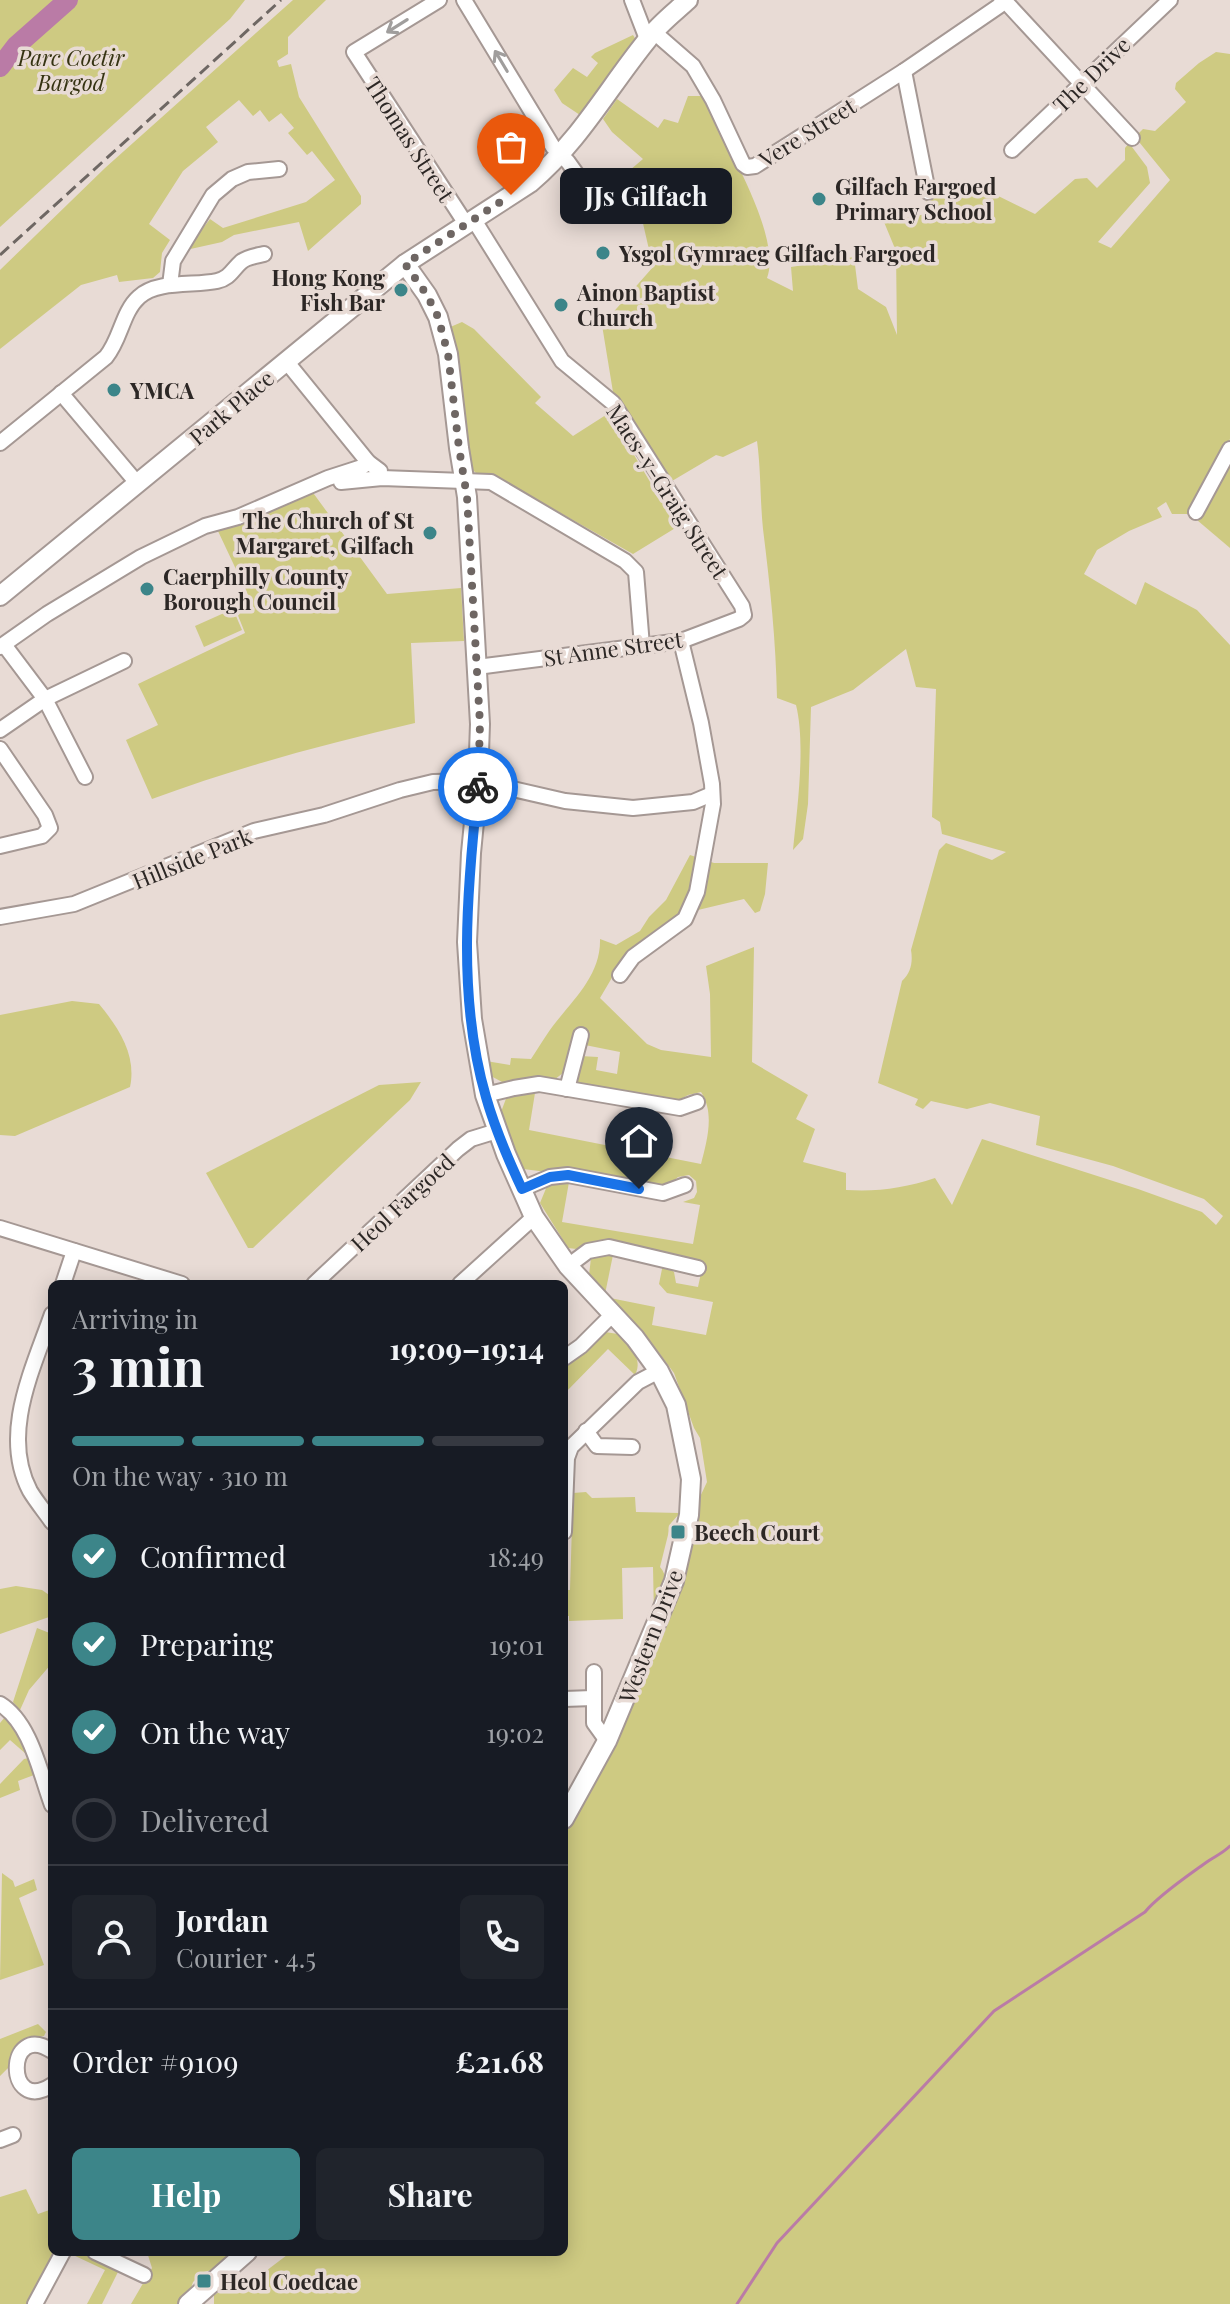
<!DOCTYPE html>
<meta charset="utf-8">
<style>
:root{--surface:#171b24;--page:#20242c;--text:#f1f3f6;--muted:#9ea1a6;--line:#363941;--accent:#3c8589}
body{margin:0;font-family:"Playfair Display",serif;background:var(--page);color:var(--text);height:100vh;display:flex;flex-direction:column;font-size:30px;white-space:nowrap}
*{box-sizing:border-box;margin:0}
p{font-size:26px;color:var(--muted)}
.icon{flex:none;width:44px;height:44px;fill:none;stroke:currentColor;stroke-width:2;stroke-linecap:round;stroke-linejoin:round}
.map{position:relative;flex:1;overflow:hidden}
.sheet{position:absolute;left:48px;top:1280px;width:520px;height:976px;display:flex;flex-direction:column;background:var(--surface);border-radius:12px;box-shadow:0 4px 20px #0003}
.sheet>*{flex:none}
.pin{position:absolute;display:grid;place-items:center;width:68px;height:68px;color:#fff;margin:-82px -34px;border-radius:50% 50% 50% 0;rotate:-45deg;box-shadow:0 0 8px #0007}
.pin .icon{rotate:45deg}
.courier{position:absolute;display:grid;place-items:center;width:80px;height:80px;margin:-40px;border:6px solid #1a73e8;border-radius:50%;background:#fff;color:#222;box-shadow:0 2px 10px #0007}
.bubble{position:absolute;height:56px;border-radius:12px;background:var(--surface);box-shadow:0 4px 20px #0003;font-size:26px;font-weight:700;line-height:56px;text-align:center}
.summary em{font-style:normal;font-weight:700}
.summary div{display:flex;flex-direction:column-reverse}
.summary{display:flex;align-items:center;justify-content:space-between;height:136px;padding:0 24px}
h1{font-size:52px;font-weight:700;line-height:60px}
.bar{display:grid;grid-template-columns:repeat(4,1fr);gap:12px 8px;align-content:center;height:96px;padding:0 24px}
.bar i{height:10px;border-radius:6px;background:var(--line)}
.bar .on{background:var(--accent)}
.bar p{grid-column:span 4}
.line{display:flex;align-items:center;gap:20px;padding:0 24px;border-top:2px solid var(--line)}
.line div{flex:1}
.round{display:grid;place-items:center;flex:none;width:84px;height:84px;border-radius:12px;background:var(--page)}
ol{padding:0 24px;list-style:none}
li{display:flex;align-items:center;gap:24px;height:88px}
li p{margin-inline-start:auto}
li .icon{padding:8px;border-radius:50%;background:var(--accent);color:#fff;stroke-width:4}
li:last-child{color:var(--muted)}
li i{width:44px;height:44px;border:4px solid var(--line);border-radius:50%}
.cta{display:flex;gap:16px;margin-top:auto;padding:16px 24px}
.cta a{flex:1;height:92px;border-radius:12px;background:var(--accent);color:#fff;font-size:32px;font-weight:700;line-height:92px;text-align:center}
.cta a+a{background:var(--page);color:var(--text)}
.map>svg:first-child{display:block}
.green{fill:#ceca82}
.lines{fill:none;stroke-linecap:round;stroke-linejoin:round}
.stream{stroke:#ba7ba6;stroke-width:3}
.river{stroke:#ba7ba6;stroke-width:20}
.minor-casing{stroke:#a59894;stroke-width:18}
.tertiary-casing{stroke:#a59894;stroke-width:22}
.minor{stroke:#fff;stroke-width:14}
.tertiary{stroke:#fff;stroke-width:18}
.rail{stroke:#6e6763;stroke-width:3;stroke-dasharray:12 6;stroke-linecap:butt}
.oneway{stroke:#a09e9d}
.done{stroke:#6e6663;stroke-width:8;stroke-dasharray:0 14.4}
.route{stroke:#1a73e8;stroke-width:10}
.poi-dot{fill:#3c8589;stroke:#e8dbd5;stroke-width:3}
.labels{text-anchor:middle;dominant-baseline:central;stroke-width:7;stroke-linejoin:round;paint-order:stroke}
.park-label{font-size:22px;font-style:italic;fill:#353312;stroke:#e8dbd5}
.street-label{font-size:22px;fill:#2c2725;stroke:#e8dbd5}
.poi-label{font-size:22px;font-weight:bold;fill:#2c2725;stroke:#e8dbd5;text-anchor:start}
</style>
<div class="map">
<svg width="1230" height="2304" viewBox="0 0 1230 2304">
<rect width="100%" height="100%" fill="#e8dbd5"/>
<g class="green">
<polygon points="0,0 245,0 230,19 0,227"/>
<polygon points="293,0 326,0 288,37 288,54 277,61 279,67 291,64 299,97 361,196 361,204 308,251 299,222 234,235 222,242 186,250 210,219 223,228 306,202 335,180 312,151 307,155 288,133 294,128 281,113 269,122 260,110 253,116 239,100 206,127 218,142 183,171 149,224 170,240 162,253 160,272 153,278 119,282 117,275 81,285 0,349 0,270 105,168"/>
<polygon points="633,35 636,40 580,115 562,103 554,90 573,68 587,77 598,63 591,57 595,53"/>
<path d="M1216 52 1230 54V439L1188 514H1172L1166 502 1157 508 1162 517 1129 531 1097 550 1084 574 1136 605 1145 582 1197 610 1230 645V2304H214V2295L230 2286 262 2274 291 2252H564V1834L612 1748 654 1653 692 1549 699 1499 707 1482 700 1438 694 1428 674 1373 642 1330 610 1298 655 1307 652 1325 706 1335 713 1302 667 1293 659 1284 663 1264 674 1272 676 1283 698 1287 703 1264 568 1248 540 1203 547 1186 556 1182H569L562 1222 693 1244 700 1205 683 1202 694 1198 697 1192 696 1181 689 1175 678 1177 667 1187 523 1169 501 1112 507 1096 535 1093 529 1130 701 1164C707 1141 715 1113 701 1092L688 1095 672 1104 583 1089 576 1081 580 1056 598 1057 596 1070 617 1074 620 1052 585 1045 569 1049 563 1073 550 1083 523 1079 504 1083 489 1075 486 1061 510 1065 511 1058 531 1059C539 1047 547 1033 556 1022 576 997 601 973 600 939L616 945 640 931 649 917 666 900 690 855 714 863H768L765 894 760 911 755 913 744 899 698 910 687 901 680 917 620 964 600 998 647 1044 661 1050 711 1057 710 994 706 966 754 947 752 1062 808 1095 796 1119 815 1129 803 1162 846 1173V1190C878 1192 905 1188 935 1178L952 1205 982 1139 1138 1189 1202 1212 1216 1225 1223 1216 1204 1199 1113 1166 1036 1145 1040 1116 990 1103 967 1109 931 1101 923 1109 915 1105 918 1099 878 1083 902 981C911 973 913 962 911 950L939 850 946 843 992 860 1006 852 942 834 940 822 932 817 936 689 916 687 906 649 853 690 811 707 808 804 803 839 793 850C797 809 806 745 796 705L777 698C776 641 770 585 763 529 760 500 761 470 757 441L723 457 716 455 672 481 613 392 602 325 653 267 639 206 646 201 630 170 643 159 612 132 603 119 617 99 658 128 664 119 678 123 688 96H702C722 137 783 236 767 278L793 291 791 267 854 257 858 289 886 307 897 335 896 251 884 222 926 214V199L970 192 978 186 1035 214 1075 179 1087 178 1097 188 1125 160V148L1129 143 1147 167 1150 183 1098 242 1111 248 1170 180 1135 137 1143 129 1155 131 1186 102 1175 89 1176 83 1199 63Z"/>
<polygon points="462,322 474,329 541,397 535,403 573,436 609,413 677,527 633,554 495,476 476,473 465,463 448,328"/>
<polygon points="1230,458 1230,548 1197,520"/>
<path d="M311 490 387 594 461 588 464 641 411 643 415 723C325 744 239 767 152 799L126 740 158 725 138 684 245 633 237 613 248 606 250 599 217 529Z"/>
<polygon points="233,609 242,630 204,647 195,626"/>
<path d="M72 1001 99 1004C118 1027 137 1055 130 1087L15 1136 0 1135V1015Z"/>
<polygon points="421,1082 410,1100 253,1248 248,1248 206,1173 379,1085"/>
<polygon points="598,1255 613,1255 605,1294 589,1275 591,1258"/>
<path d="M605 1332 618 1334C629 1347 644 1358 635 1375L608 1349 564 1394V1366Z"/>
<path d="M586 1492 592 1498 635 1497 636 1512 680 1513 671 1523 660 1567C673 1582 660 1600 654 1617L653 1567 622 1568 623 1619 569 1621V1616H564V1590H570L573 1493Z"/>
<polygon points="16,1586 42,1590 52,1597 52,1616 0,1634 0,1589"/>
<polygon points="37,1628 52,1634 52,1663 29,1690 20,1710 13,1702"/>
<polygon points="5,1717 12,1725 26,1754 10,1740 0,1750 0,1723"/>
<polygon points="29,1758 34,1775 18,1781 20,1790 0,1798 0,1784 24,1759"/>
<polygon points="2,1873 13,1881 15,1887 34,1879 37,1890 19,1898 44,1965 0,1980"/>
<polygon points="38,2024 46,2032 44,2036 23,2040 10,2066 0,2076 0,2039"/>
<polygon points="26,2189 38,2214 52,2209 52,2252 55,2252 28,2304 0,2304 0,2197"/>
<polygon points="77,2252 86,2252 119,2270 102,2304 87,2304 105,2270 71,2254"/>
<polygon points="147,2252 237,2252 216,2269 204,2272 193,2282 190,2291 178,2304 131,2304 152,2268"/>
</g>
<g class="lines">
<path class="stream" d="M737 2304 777 2243 994 2011 1145 1912C1158 1896 1186 1877 1204 1864 1213 1857 1222 1854 1230 1846"/>
<polyline class="river" points="0,67 16,46 68,0"/>
<g class="minor-casing">
<g id="minor">
<polyline points="439,0 354,52 466,224"/>
<polyline points="464,0 553,147 568,162 596,201"/>
<polyline points="632,0 647,39"/>
<polyline points="1004,0 1132,138"/>
<polyline points="654,32 693,66 713,100 743,164 747,167 755,166 904,71 999,6 1003,0"/>
<polyline points="904,71 928,192"/>
<polyline points="1012,150 1170,0"/>
<polyline points="474,220 562,361 613,403 742,606 744,615 739,619 681,641 477,667"/>
<polyline points="170,285 173,261 213,195 232,179 248,172 279,169"/>
<polyline points="286,361 368,462 380,471"/>
<polyline points="61,393 137,483"/>
<path d="M0 443 106 357C121 339 122 312 139 297 157 280 195 286 217 281 230 278 232 270 241 262 247 257 256 256 264 254"/>
<polyline points="341,482 382,478 491,482 625,561 636,572 642,646"/>
<polyline points="1196,512 1230,449"/>
<polyline points="5,646 45,699 85,777"/>
<polyline points="0,647 47,614 141,557 205,526 238,517 328,478 362,467 368,462"/>
<polyline points="0,730 45,699 124,661"/>
<polyline points="0,749 45,815 50,828 42,836 0,846"/>
<polyline points="0,917 74,904 254,831 324,815 400,790 433,782 478,781 565,801 633,808 693,802 712,794"/>
<polyline points="620,975 633,957 685,919 697,892 713,804 712,784 701,723 681,641"/>
<polyline points="567,1089 581,1035"/>
<polyline points="485,1095 514,1088 539,1084 680,1108 697,1102"/>
<polyline points="522,1189 550,1177 568,1175 663,1193 685,1185"/>
<polyline points="0,1228 182,1284"/>
<polyline points="568,1266 588,1251 609,1247 698,1268"/>
<polyline points="63,1284 74,1251"/>
<polyline points="314,1284 458,1149 471,1139 497,1131"/>
<polyline points="460,1284 534,1217"/>
<path d="M52 1314C33 1369 0 1434 30 1491 36 1501 45 1512 52 1522"/>
<polyline points="564,1358 581,1346 612,1315"/>
<polyline points="586,1431 597,1446 632,1447"/>
<polyline points="564,1532 567,1458 571,1447 638,1382 659,1371"/>
<polyline points="594,1672 594,1723 607,1741"/>
<polyline points="564,1699 593,1698"/>
<path d="M0 1704C31 1723 40 1773 52 1805"/>
<path d="M52 2051C5 2020 5 2116 52 2085"/>
<polyline points="0,2140 13,2135"/>
<polyline points="95,2252 144,2275"/>
<polyline points="35,2304 63,2252"/>
</g>
</g>
<g class="tertiary-casing">
<g id="tertiary">
<polyline points="405,264 427,295 438,317 448,354 459,448 467,497 480,724 478,781 471,853 467,942 472,1019 485,1095 506,1154 534,1217 568,1266 635,1338 659,1371 676,1405 691,1479 689,1515 674,1581 607,1741 564,1819"/>
<path d="M0 596 405 264 530 183C580 141 608 88 648 39 659 24 675 12 688 0"/>
<polyline points="188,2304 247,2252"/>
</g>
</g>
<use href="#minor" class="minor"/>
<use href="#tertiary" class="tertiary"/>
<polyline class="rail" points="0,255 281,0"/>
</g>
<defs><path id="oneway-shaft" d="M-6 0H5M1.5-3L5.5 0L1.5 3" fill="none" stroke-width="1.6" stroke-linecap="round" stroke-linejoin="round" transform="scale(2)"/></defs>
<g class="oneway">
<use href="#oneway-shaft" transform="translate(397 26) rotate(148)"/>
<use href="#oneway-shaft" transform="translate(501 61) rotate(-121)"/>
</g>
<g class="lines">
<polyline class="done" points="478,787 480,724 467,497 459,448 448,354 438,317 427,295 405,264 511,195"/>
<path class="route" d="M478 787C467 889 457 998 486 1097 495 1129 508 1159 522 1189L550 1177 568 1175 639 1189"/>
</g>
<g class="poi-dot">
<circle cx="819" cy="199" r="8"/>
<circle cx="603" cy="253" r="8"/>
<circle cx="401" cy="290" r="8"/>
<circle cx="561" cy="305" r="8"/>
<circle cx="114" cy="390" r="8"/>
<circle cx="430" cy="533" r="8"/>
<circle cx="147" cy="589" r="8"/>
<rect x="670" y="1524" width="16" height="16" rx="4"/>
<rect x="196" y="2273" width="16" height="16" rx="4"/>
</g>
<g class="labels">
<g class="park-label">
<text x="71" y="57">Parc Coetir<tspan x="71" dy="25">Bargod</tspan></text>
</g>
<g class="street-label">
<text transform="translate(1091 74) rotate(-44)">The Drive</text>
<text transform="translate(807 132) rotate(-32)">Vere Street</text>
<text transform="translate(410 139) rotate(57)">Thomas Street</text>
<text transform="translate(231 407) rotate(-40)">Park Place</text>
<text transform="translate(668 491) rotate(57)">Maes-y-Graig Street</text>
<text transform="translate(613 648) rotate(-8)">St Anne Street</text>
<text transform="translate(192 858) rotate(-22)">Hillside Park</text>
<text transform="translate(402 1202) rotate(-43)">Heol Fargoed</text>
<text transform="translate(650 1636) rotate(-69)">Western Drive</text>
</g>
<g class="poi-label">
<text x="835" y="186">Gilfach Fargoed<tspan x="835" dy="25">Primary School</tspan></text>
<text x="619" y="253">Ysgol Gymraeg Gilfach Fargoed</text>
<text x="385" y="277" text-anchor="end">Hong Kong<tspan x="385" dy="25">Fish Bar</tspan></text>
<text x="577" y="292">Ainon Baptist<tspan x="577" dy="25">Church</tspan></text>
<text x="130" y="390">YMCA</text>
<text x="414" y="520" text-anchor="end">The Church of St<tspan x="414" dy="25">Margaret, Gilfach</tspan></text>
<text x="163" y="576">Caerphilly County<tspan x="163" dy="25">Borough Council</tspan></text>
<text x="694" y="1532">Beech Court</text>
<text x="220" y="2281">Heol Coedcae</text>
</g>
</g>
</svg>
<div class="pin" style="left:511px;top:195px;background:#ea580c"><svg class="icon" aria-label="bag" viewBox="0 0 24 24"><path d="M5 8h14l-1 12H6zM9 8a3 3 0 0 1 6 0"/></svg></div>
<div class="pin" style="left:639px;top:1189px;background:#1f2937"><svg class="icon" aria-label="home" viewBox="0 0 24 24"><path d="M3 11l9-7 9 7M6 9v11h12V9"/></svg></div>
<div class="courier" style="left:478px;top:787px"><svg class="icon" aria-label="bike" viewBox="0 0 24 24"><circle cx="6" cy="16" r="4"/><circle cx="18" cy="16" r="4"/><path d="M6 16l4-8h5l3 8M10 8l3 8H6M13 5h3"/></svg></div>
<div class="bubble" style="left:560px;top:168px;width:172px">JJs Gilfach</div>
<section class="sheet">
<div class="summary"><div><h1>3 min</h1><p>Arriving in</p></div><em>19:09–19:14</em></div>
<div class="bar"><i class="on"></i><i class="on"></i><i class="on"></i><i></i><p>On the way · 310 m</p></div>
<ol>
<li><svg class="icon" aria-label="check" viewBox="0 0 24 24"><path d="M5 12l5 5 9-10"/></svg>Confirmed<p>18:49</p></li>
<li><svg class="icon" aria-label="check" viewBox="0 0 24 24"><path d="M5 12l5 5 9-10"/></svg>Preparing<p>19:01</p></li>
<li><svg class="icon" aria-label="check" viewBox="0 0 24 24"><path d="M5 12l5 5 9-10"/></svg>On the way<p>19:02</p></li>
<li><i></i>Delivered</li>
</ol>
<div class="line" style="height:144px"><a class="round"><svg class="icon" aria-label="person" viewBox="0 0 24 24"><circle cx="12" cy="8" r="4"/><path d="M4 21q1-7 8-7t8 7"/></svg></a><div><b>Jordan</b><p>Courier · 4.5</p></div><a class="round"><svg class="icon" aria-label="phone" viewBox="0 0 24 24"><path d="M5 4h4l2 5-3 2q2 4 5 5l2-3 5 2v4C11 20 4 13 5 4z"/></svg></a></div>
<div class="line" style="height:104px"><div>Order #9109</div><b>£21.68</b></div>
<div class="cta"><a>Help</a><a>Share</a></div>
</section>
</div>
